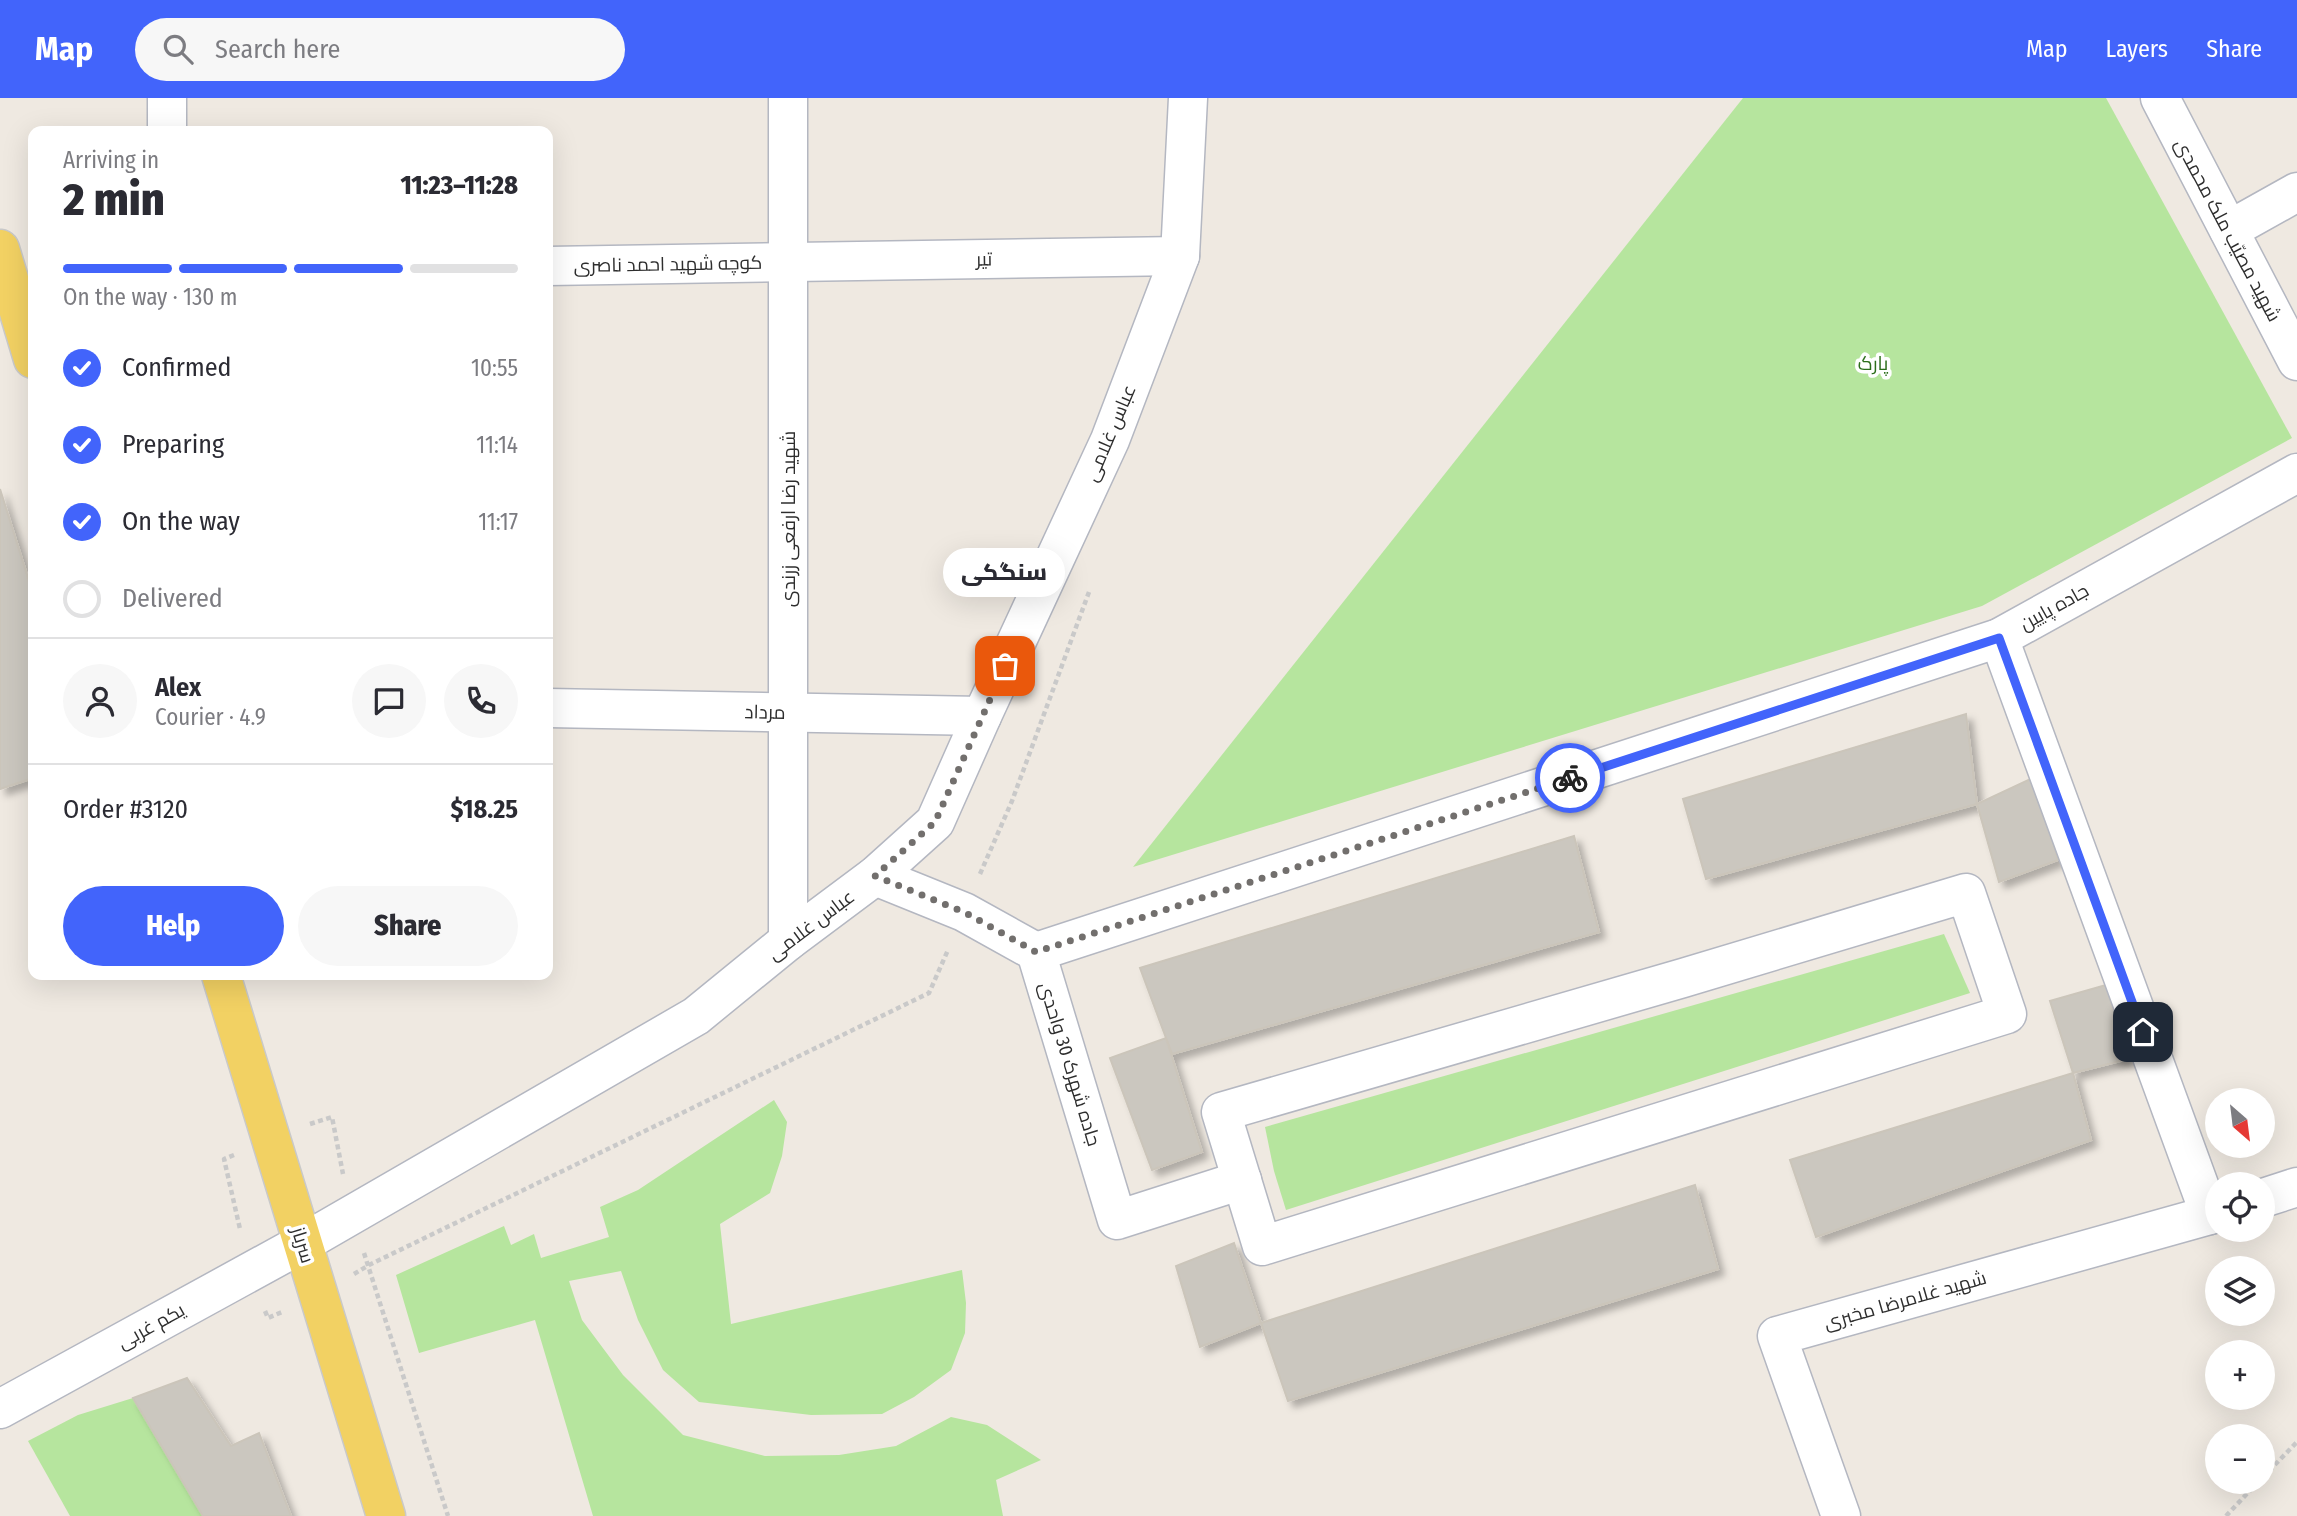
<!DOCTYPE html>
<meta charset="utf-8">
<style>
:root{--surface:#fff;--page:#f7f7f7;--text:#2b2b33;--muted:#7c7c81;--line:#e1e1e2;--accent:#4264fb}
body{margin:0;font-family:"Fira Sans Condensed",Cairo,sans-serif;background:var(--page);color:var(--text);height:100vh;display:flex;flex-direction:column;font-size:26px;white-space:nowrap}
*{box-sizing:border-box;margin:0}
p{font-size:23px;color:var(--muted)}
.icon{flex:none;width:38px;height:38px;fill:none;stroke:currentColor;stroke-width:2;stroke-linecap:round;stroke-linejoin:round}
.map{position:relative;flex:1;overflow:hidden}
.drawer{position:absolute;left:28px;top:28px;width:525px;height:854px;display:flex;flex-direction:column;background:var(--surface);border-radius:14px;box-shadow:0 7px 28px #0002}
.drawer>*{flex:none}
.needle{width:46px;rotate:152deg}
.buttons{position:absolute;left:2205px;top:990px;display:grid;gap:14px}
.buttons a{display:grid;place-items:center;width:70px;height:70px;border-radius:50%;background:var(--surface);box-shadow:0 7px 28px #0002;font-size:35px}
.pin{position:absolute;display:grid;place-items:center;width:60px;height:60px;color:#fff;margin:-30px;border-radius:14px;box-shadow:0 4px 10px #0006}
.courier{position:absolute;display:grid;place-items:center;width:70px;height:70px;margin:-35px;border:5px solid #4264fb;border-radius:50%;background:#fff;color:#222;box-shadow:0 2px 9px #0007}
.bubble{position:absolute;height:49px;border-radius:24px;background:var(--surface);box-shadow:0 7px 28px #0002;font-size:23px;font-weight:800;line-height:49px;text-align:center}
.overview em{font-style:normal;font-weight:800}
.overview div{display:flex;flex-direction:column-reverse}
.overview{display:flex;align-items:center;justify-content:space-between;height:119px;padding:0 35px}
h1{font-size:46px;font-weight:800;line-height:52px}
.bar{display:grid;grid-template-columns:repeat(4,1fr);gap:10px 7px;align-content:center;height:84px;padding:0 35px}
.bar i{height:9px;border-radius:5px;background:var(--line)}
.bar .active{background:var(--accent)}
.bar p{grid-column:span 4}
.line{display:flex;align-items:center;gap:18px;padding:0 35px;border-top:2px solid var(--line)}
.line div{flex:1}
.round{display:grid;place-items:center;flex:none;width:74px;height:74px;border-radius:37px;background:var(--page)}
ol{padding:0 35px;list-style:none}
li{display:flex;align-items:center;gap:21px;height:77px}
li p{margin-inline-start:auto}
li .icon{padding:7px;border-radius:50%;background:var(--accent);color:#fff;stroke-width:4}
li:last-child{color:var(--muted)}
li i{width:38px;height:38px;border:4px solid var(--line);border-radius:50%}
.action{display:flex;gap:14px;margin-top:auto;padding:14px 35px}
.action a{flex:1;height:80px;border-radius:42px;background:var(--accent);color:#fff;font-size:28px;font-weight:800;line-height:80px;text-align:center}
.action a+a{background:var(--page);color:var(--text)}
header{display:flex;align-items:center;gap:42px;box-sizing:border-box;height:98px;padding:0 35px;background:var(--accent);color:#fff}
header strong{font-size:33px}
nav{display:flex;gap:38px;margin-inline-start:auto;font-size:24px}
.search{width:490px;height:63px;background:var(--page);display:flex;align-items:center;gap:18px;box-sizing:border-box;padding:0 24px;border-radius:38px;color:var(--muted);font-size:26px}
.map>svg:first-child{display:block}
.green{fill:#b6e59e}
.building{fill:#cbc7bf;stroke:#cbc5ba;stroke-width:2;filter:url(#shadow)}
.lines{fill:none;stroke-linecap:round;stroke-linejoin:round}
.minor-casing{stroke:#b4b7c1;stroke-width:41}
.major-casing{stroke:#c9c9c9;stroke-width:41}
.path{stroke:#c9c9c9;stroke-width:4.5;stroke-dasharray:5 3.5;stroke-linecap:butt}
.minor{stroke:#fff;stroke-width:38}
.major{stroke:#f2d163;stroke-width:38}
.done{stroke:#726f6d;stroke-width:7;stroke-dasharray:0 12.6}
.route{stroke:#4264fb;stroke-width:9}
.labels{text-anchor:middle;dominant-baseline:central;stroke-width:7;stroke-linejoin:round;paint-order:stroke}
.street-label{font-size:19px;fill:#2e2e2e;stroke:#fff}
.park-label{font-size:19px;fill:#2c6e1b;stroke:#fff}
</style>
<header>
<strong>Map</strong>
<div class="search"><svg class="icon" aria-label="search" viewBox="0 0 24 24"><circle cx="10" cy="10" r="6"/><path d="M15 15l6 6"/></svg>Search here</div>
<nav><a>Map</a><a>Layers</a><a>Share</a></nav>
</header>
<div class="map">
<svg width="2297" height="1418" viewBox="0 0 2297 1418">
<defs>
<filter id="shadow"><feDropShadow dx="6" dy="6" stdDeviation="3.5" flood-color="#0004"/></filter>
</defs>
<rect width="100%" height="100%" fill="#efe9e1"/>
<g class="green">
<polygon points="1743,0 2106,0 2292,340 1982,508 1133,769"/>
<polygon points="1944,836 1970,895 1286,1112 1274,1073 1265,1029"/>
<polygon points="774,1002 787,1024 782,1058 770,1095 720,1126 731,1226 962,1172 966,1205 965,1235 951,1272 914,1299 882,1316 811,1317 699,1304 663,1272 638,1222 621,1173 569,1183 582,1222 623,1277 683,1337 765,1358 839,1357 896,1348 951,1319 987,1327 1041,1362 996,1382 1003,1418 593,1418 535,1222 419,1255 396,1177 504,1128 511,1147 534,1136 541,1160 609,1139 600,1109 638,1092"/>
<polygon points="133,1300 203,1418 70,1418 28,1343 78,1317"/>
</g>
<g class="building">
<polygon points="0,391 33,496 33,680 0,691"/>
<polygon points="1966,616 1977,706 1706,781 1683,701"/>
<polygon points="2035,679 2058,762 1999,784 1977,706"/>
<polygon points="1574,738 1599,834 1172,956 1140,870"/>
<polygon points="2106,887 2128,961 2073,975 2050,903"/>
<polygon points="1166,940 1202,1054 1152,1072 1110,960"/>
<polygon points="2073,975 2091,1042 1816,1139 1790,1062"/>
<polygon points="1695,1087 1718,1171 1288,1303 1261,1225"/>
<polygon points="1234,1145 1261,1225 1200,1249 1176,1168"/>
<polygon points="187,1280 231,1348 259,1335 291,1418 203,1418 133,1300"/>
</g>
<g class="lines">
<g class="minor-casing">
<g id="minor">
<polyline points="788,0 788,843"/>
<polyline points="2160,0 2297,263"/>
<polyline points="167,33 167,0"/>
<polyline points="2229,132 2297,94"/>
<polyline points="548,168 1180,158"/>
<polyline points="1999,540 2210,1117"/>
<polyline points="548,610 982,618"/>
<polyline points="875,778 964,814 1036,854 1117,1122 1242,1082"/>
<polygon points="1966,795 2007,916 1262,1148 1221,1014 1683,880"/>
<polyline points="1036,854 1999,540 2297,375"/>
<polyline points="2263,1100 2297,1089"/>
<polyline points="0,1311 303,1145 696,918 788,843 875,778 935,724 982,618 1110,342 1180,158 1188,0"/>
<polyline points="1841,1418 1777,1238 2217,1115"/>
</g>
</g>
<g class="major-casing">
<g id="major">
<polyline points="0,151 33,261"/>
<polyline points="221,877 386,1418"/>
</g>
</g>
<g class="path">
<polyline points="980,776 1012,703 1089,494"/>
<polyline points="310,1026 332,1019 343,1076"/>
<polyline points="234,1057 224,1061 240,1131"/>
<polyline points="364,1155 448,1418"/>
<polyline points="354,1176 369,1167 929,895 948,852"/>
<polyline points="265,1213 268,1220 282,1214"/>
<polyline points="2263,1379 2297,1344"/>
<polyline points="2226,1418 2258,1384"/>
</g>
<use href="#minor" class="minor"/>
<use href="#major" class="major"/>
</g>
<g class="lines">
<polyline class="done" points="1005,568 935,724 875,778 964,814 1036,854 1570,680"/>
<polyline class="route" points="1570,680 1999,540 2143,934"/>
</g>
<g class="labels">
<g class="street-label">
<text transform="translate(2228 132) rotate(62)">شهید مصیّب ملک محمدی</text>
<text transform="translate(984 161) rotate(-1)">تیر</text>
<text transform="translate(668 166) rotate(-1)">کوچه شهید احمد ناصری</text>
<text transform="translate(1110 335) rotate(-67)">عباس غلامی</text>
<text transform="translate(788 421) rotate(-90)">شهید رضا ارفعی زرندی</text>
<text transform="translate(2054 509) rotate(-29)">جاده پایین</text>
<text transform="translate(765 614) rotate(1)">مرداد</text>
<text transform="translate(811 827) rotate(-37)">عباس غلامی</text>
<text transform="translate(1070 966) rotate(73)">جاده شهرک 30 واحدی</text>
<text transform="translate(303 1147) rotate(73)">سرباز</text>
<text transform="translate(1905 1202) rotate(-16)">شهید غلامرضا مخبری</text>
<text transform="translate(151 1228) rotate(-29)">یکم غربی</text>
</g>
<g class="park-label">
<text x="1873" y="265">پارک</text>
</g>
</g>
</svg>
<div class="buttons">
<a><svg class="needle" viewBox="-14 -14 28 28"><path d="M0-13l5 13h-10z" fill="#e53935"/><path d="M0 13l5-13h-10z" fill="#7c7c81"/></svg></a>
<a><svg class="icon" aria-label="locate" viewBox="0 0 24 24"><circle cx="12" cy="12" r="6"/><path d="M12 2v4M12 18v4M2 12h4M18 12h4"/></svg></a>
<a><svg class="icon" aria-label="layers" viewBox="0 0 24 24"><path d="M12 4l9 5-9 5-9-5zM3 14l9 5 9-5"/></svg></a>
<a>+</a>
<a>−</a>
</div>
<div class="pin" style="left:1005px;top:568px;background:#ea580c"><svg class="icon" aria-label="bag" viewBox="0 0 24 24"><path d="M5 8h14l-1 12H6zM9 8a3 3 0 0 1 6 0"/></svg></div>
<div class="pin" style="left:2143px;top:934px;background:#1f2937"><svg class="icon" aria-label="home" viewBox="0 0 24 24"><path d="M3 11l9-7 9 7M6 9v11h12V9"/></svg></div>
<div class="courier" style="left:1570px;top:680px"><svg class="icon" aria-label="bike" viewBox="0 0 24 24"><circle cx="6" cy="16" r="4"/><circle cx="18" cy="16" r="4"/><path d="M6 16l4-8h5l3 8M10 8l3 8H6M13 5h3"/></svg></div>
<div class="bubble" style="left:943px;top:450px;width:122px">سنگکی</div>
<section class="drawer">
<div class="overview"><div><h1>2 min</h1><p>Arriving in</p></div><em>11:23–11:28</em></div>
<div class="bar"><i class="active"></i><i class="active"></i><i class="active"></i><i></i><p>On the way · 130 m</p></div>
<ol>
<li><svg class="icon" aria-label="check" viewBox="0 0 24 24"><path d="M5 12l5 5 9-10"/></svg>Confirmed<p>10:55</p></li>
<li><svg class="icon" aria-label="check" viewBox="0 0 24 24"><path d="M5 12l5 5 9-10"/></svg>Preparing<p>11:14</p></li>
<li><svg class="icon" aria-label="check" viewBox="0 0 24 24"><path d="M5 12l5 5 9-10"/></svg>On the way<p>11:17</p></li>
<li><i></i>Delivered</li>
</ol>
<div class="line" style="height:126px"><a class="round"><svg class="icon" aria-label="person" viewBox="0 0 24 24"><circle cx="12" cy="8" r="4"/><path d="M4 21q1-7 8-7t8 7"/></svg></a><div><b>Alex</b><p>Courier · 4.9</p></div><a class="round"><svg class="icon" aria-label="chat" viewBox="0 0 24 24"><path d="M4 5h16v11H9l-5 4z"/></svg></a><a class="round"><svg class="icon" aria-label="phone" viewBox="0 0 24 24"><path d="M5 4h4l2 5-3 2q2 4 5 5l2-3 5 2v4C11 20 4 13 5 4z"/></svg></a></div>
<div class="line" style="height:91px"><div>Order #3120</div><b>$18.25</b></div>
<div class="action"><a>Help</a><a>Share</a></div>
</section>
</div>
